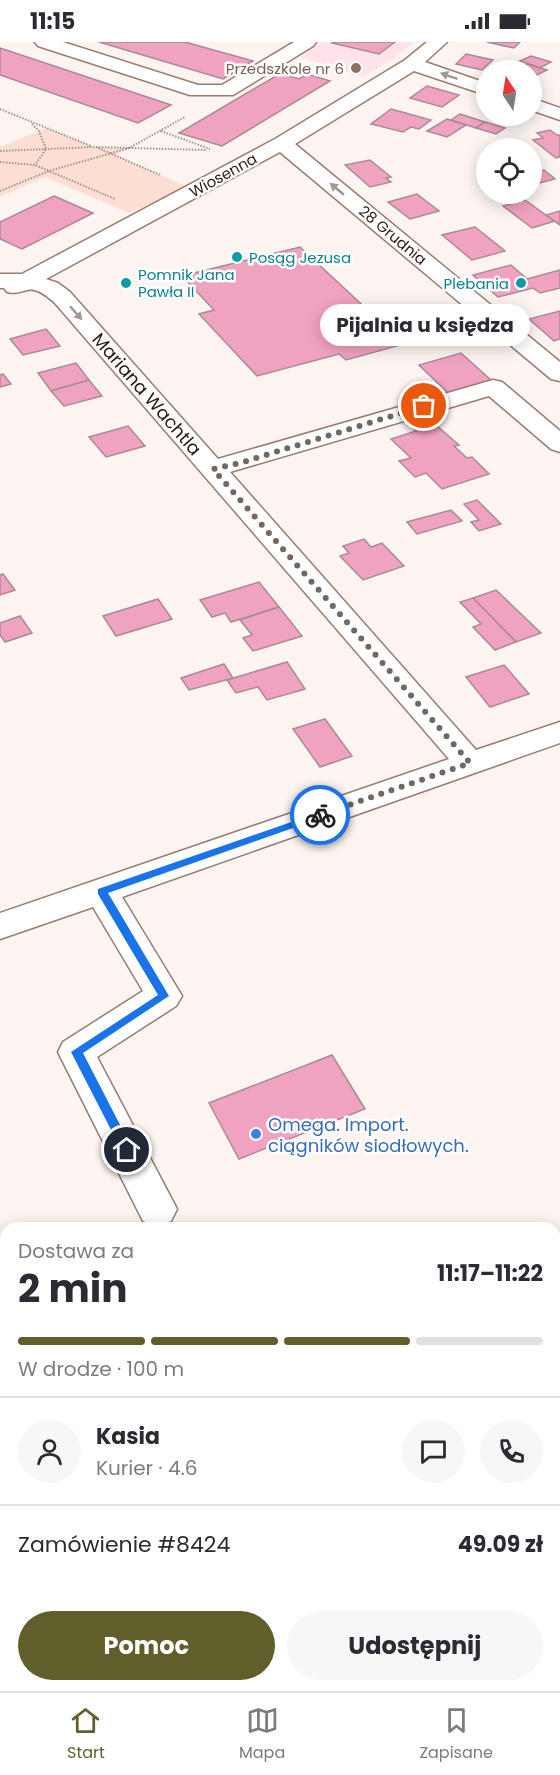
<!DOCTYPE html>
<html lang="pl">
<meta charset="utf-8">
<style>
:root{--surface:#fff;--page:#f7f7f7;--text:#2b2b33;--muted:#7c7c81;--line:#e1e1e2;--accent:#605f2c}
body{margin:0;font-family:Poppins,sans-serif;background:var(--page);color:var(--text);height:100vh;display:flex;flex-direction:column;font-size:22px;white-space:nowrap}
*{box-sizing:border-box;margin:0}
p{font-size:20px;color:var(--muted)}
.icon{flex:none;width:33px;height:33px;fill:none;stroke:currentColor;stroke-width:2;stroke-linecap:round;stroke-linejoin:round}
.map{position:relative;flex:1;overflow:hidden}
.side{position:absolute;left:0px;top:1180px;width:561px;height:470px;display:flex;flex-direction:column;background:var(--surface);border-radius:18px 18px 0 0;box-shadow:0 3px 15px #0003}
.side>*{flex:none}
.needle{width:39px;rotate:348deg}
.fabs{position:absolute;left:476px;top:18px;display:grid;gap:12px}
.fabs a{display:grid;place-items:center;width:66px;height:66px;border-radius:50%;background:var(--surface);box-shadow:0 3px 15px #0003;font-size:30px}
.pin{position:absolute;display:grid;place-items:center;width:51px;height:51px;color:#fff;margin:-26px;border:3px solid #fff;border-radius:50%;box-shadow:0 2px 6px #0007}
.courier{position:absolute;display:grid;place-items:center;width:60px;height:60px;margin:-30px;border:4px solid #1a73e8;border-radius:50%;background:#fff;color:#222;box-shadow:0 2px 8px #0007}
.bubble{position:absolute;height:42px;border-radius:21px;background:var(--surface);box-shadow:0 3px 15px #0003;font-size:20px;font-weight:700;line-height:42px;text-align:center}
.headline em{font-style:normal;font-weight:700}
.headline div{display:flex;flex-direction:column-reverse}
.headline{display:flex;align-items:center;justify-content:space-between;height:102px;padding:0 18px}
h1{font-size:39px;font-weight:700;line-height:45px}
.bar{display:grid;grid-template-columns:repeat(4,1fr);gap:9px 6px;align-content:center;height:72px;padding:0 18px}
.bar i{height:8px;border-radius:4px;background:var(--line)}
.bar .on{background:var(--accent)}
.bar p{grid-column:span 4}
.line{display:flex;align-items:center;gap:15px;padding:0 18px;border-top:2px solid var(--line)}
.line div{flex:1}
.round{display:grid;place-items:center;flex:none;width:63px;height:63px;border-radius:32px;background:var(--page)}
.action{display:flex;gap:12px;margin-top:auto;padding:12px 18px}
.action a{flex:1;height:69px;border-radius:36px;background:var(--accent);color:#fff;font-size:24px;font-weight:700;line-height:69px;text-align:center}
.action a+a{background:var(--page);color:var(--text)}
.status{display:flex;justify-content:space-between;align-items:center;height:42px;padding:0 30px;background:var(--surface);direction:ltr}
.status svg{height:16px;fill:currentColor}
.dock{display:flex;justify-content:space-around;align-items:center;height:84px;border-top:2px solid var(--line);background:var(--surface);font-size:16px;color:var(--muted)}
.dock a{display:grid;justify-items:center;gap:3px}
.dock .on{color:var(--accent)}
.map>svg:first-child{display:block}
.education{fill:#fee4ea}
.green{fill:#fcded3}
.building{fill:#f0a2c1;stroke:#ab8996;stroke-width:1.5}
.lines{fill:none;stroke-linecap:round;stroke-linejoin:round}
.minor-casing{stroke:#9c7c6f;stroke-width:3}
.path-far1{stroke:#9e9491;stroke-width:2;stroke-dasharray:1.5 1.5;stroke-linecap:butt}
.path{stroke:#9e9491;stroke-width:4.5;stroke-dasharray:4 4;stroke-linecap:butt}
.minor{fill:#fff;fill-rule:evenodd}
.oneway{fill:#9e9896}
.route{fill:#1a73e8}
.done{stroke:#716763;stroke-width:6;stroke-dasharray:0 10.8}
.education-dot{fill:#8d6e63;stroke:#fff;stroke-width:2}
.culture-dot{fill:#0f9aa8;stroke:#fff;stroke-width:2}
.shop-dot{fill:#3f7fe0;stroke:#fff;stroke-width:2}
.labels{text-anchor:middle;dominant-baseline:central;stroke-width:5;stroke-linejoin:round;paint-order:stroke}
.far-education-label{font-size:15px;fill:#785e54;stroke:#fff;text-anchor:end}
.far-street-label{font-size:15px;fill:#271b16;stroke:#fff}
.far-culture-label{font-size:15px;fill:#0d838f;stroke:#fff;text-anchor:start}
.street-label{font-size:18px;fill:#271b16;stroke:#fff}
.shop-label{font-size:18px;fill:#366cbe;stroke:#fff;text-anchor:start}
</style>
<div class="status"><b>11:15</b><svg viewBox="0 0 49 12"><path d="M0 12V9h3v3zM5 12V6h3v6zM10 12V3h3v9zM15 12V0h3v12zM26 1h20v11H26zM47 4h2v5h-2z"/></svg></div>
<div class="map">
<svg width="560" height="1649" viewBox="0 0 560 1649">
<rect width="100%" height="100%" fill="#fbf4f1"/>
<polygon class="education" points="321,0 414,0 393,17 363,35 300,15"/>
<polygon class="green" points="47,86 94,105 129,106 115,113 188,145 129,171 45,135 0,155 0,105"/>
<g class="building">
<polygon points="99,0 185,0 253,19 223,37"/>
<polygon points="334,0 395,0 379,12 332,1"/>
<polygon points="487,0 520,0 514,6"/>
<polygon points="0,6 171,63 138,81 0,33"/>
<polygon points="466,12 493,18 482,28 456,22"/>
<polygon points="531,14 551,20 540,26 520,19"/>
<polygon points="528,22 540,26 547,28 537,33 531,31 531,28 518,26"/>
<polygon points="281,31 299,37 307,32 330,39 222,104 179,91"/>
<polygon points="427,44 459,53 442,65 410,56"/>
<polygon points="391,67 431,78 419,87 411,85 403,90 371,82"/>
<polygon points="460,72 485,80 476,86 451,78"/>
<polygon points="447,77 466,83 447,95 427,89"/>
<polygon points="485,80 505,86 496,92 476,86"/>
<polygon points="550,88 557,93 560,93 560,115 556,116 533,98 543,96 537,91"/>
<polygon points="370,118 391,135 386,136 391,140 370,145 345,123"/>
<polygon points="544,128 555,137 531,143 531,132"/>
<polygon points="417,152 439,169 410,177 388,160"/>
<polygon points="54,154 93,171 22,207 0,197 0,180"/>
<polygon points="525,158 546,173 555,179 532,186 503,164"/>
<polygon points="560,169 560,183 546,173"/>
<polygon points="475,185 505,209 472,218 442,193"/>
<polygon points="300,205 404,302 346,318 339,312 257,334 199,272 214,268 182,234"/>
<polygon points="511,223 527,237 560,228 560,246 540,251 533,246 498,255 473,233"/>
<polygon points="560,269 560,297 554,299 529,277"/>
<polygon points="46,287 60,304 23,313 10,297"/>
<polygon points="461,311 492,339 449,352 419,323"/>
<polygon points="76,321 89,338 51,349 38,331"/>
<polygon points="3,332 11,342 0,345 0,333"/>
<polygon points="89,338 102,354 64,364 51,349"/>
<polygon points="429,377 459,403 454,404 467,416 472,415 489,432 442,447 426,431 415,435 399,419 411,416 391,397 416,389 410,383"/>
<polygon points="128,384 145,404 106,415 89,395"/>
<polygon points="477,458 501,482 479,489 471,480 479,478 464,462"/>
<polygon points="451,468 462,479 417,492 407,480"/>
<polygon points="364,497 371,505 382,501 404,524 363,538 340,514 349,511 343,504"/>
<polygon points="3,532 15,548 0,553 0,533"/>
<polygon points="259,540 279,565 231,580 225,571 212,575 200,558"/>
<polygon points="496,548 541,591 516,600 473,556"/>
<polygon points="473,556 516,600 495,608 473,585 481,582 460,560"/>
<polygon points="158,557 172,577 116,594 103,574"/>
<polygon points="279,565 302,594 253,609 243,596 252,593 240,578"/>
<polygon points="20,574 32,591 5,600 0,593 0,581"/>
<polygon points="287,620 305,647 267,658 258,645 236,651 227,638"/>
<polygon points="224,622 233,636 189,648 181,636"/>
<polygon points="504,623 529,652 490,665 466,635"/>
<polygon points="325,677 352,714 320,725 293,687"/>
<polygon points="332,1013 365,1067 239,1117 209,1061"/>
<polygon points="0,1200 6,1216 6,1229 0,1231"/>
<polygon points="560,1580 560,1649 543,1649 536,1644 555,1644 555,1588"/>
</g>
<g class="lines">
<g class="minor-casing">
<g id="minor">
<polygon points="35,0 63,0 198,43 222,43 294,0 316,0 313,4 233,53 190,53 38,4"/>
<path d="M427 0H447L425 20 486 41V53L414 29 295 102 560 320V339L551 337 280 110 46 237 58 241 70 250 218 417 493 338 502 340 560 389V410L551 407 489 354 230 430 476 708 560 680V701L122 855 182 954 176 964 97 1015 177 1167 171 1179 157 1184 143 1179 58 1010 63 1000 143 949 93 865 0 897V871L449 717 54 260C47 254 36 245 27 248 19 250 16 252 7 250L4 246H0V232H22L275 97 405 18Z"/>
<polygon points="531,56 560,66 560,78 531,68"/>
</g>
</g>
<g class="path-far1">
<polyline points="0,67 91,104"/>
<polyline points="32,82 39,89 46,107 35,123"/>
<polyline points="161,89 210,107"/>
<polyline points="98,106 160,133"/>
<polyline points="0,109 94,105 206,108"/>
<polyline points="0,120 35,123 115,157"/>
<polyline points="0,149 49,129 129,106 185,75"/>
</g>
<g class="path">
<polyline points="555,1377 560,1369"/>
<polyline points="375,1649 379,1644"/>
</g>
<use href="#minor" class="minor"/>
</g>
<defs><path id="oneway-solid" d="M-6-.8H1V-3.2L6.5 0L1 3.2V.8H-6Z" transform="scale(1.5)"/></defs>
<g class="oneway">
<use href="#oneway-solid" transform="translate(449 34) rotate(-161)"/>
<use href="#oneway-solid" transform="translate(337 147) rotate(-140)"/>
<use href="#oneway-solid" transform="translate(76 271) rotate(49)"/>
</g>
<polygon class="route" points="320,770 324,771 324,775 108,851 169,954 83,1011 133,1108 127,1113 123,1111 71,1010 158,953 98,852 98,847"/>
<g class="lines">
<polyline class="done" points="320,773 470,721 213,427 240,421 424,364"/>
</g>
<circle class="education-dot" cx="356" cy="26" r="6"/>
<g class="culture-dot">
<circle cx="237" cy="215" r="6"/>
<circle cx="126" cy="241" r="6"/>
<circle cx="521" cy="241" r="6"/>
</g>
<circle class="shop-dot" cx="256" cy="1092" r="6"/>
<g class="labels">
<g class="far-education-label">
<text x="344" y="26">Przedszkole nr 6</text>
</g>
<g class="far-street-label">
<text transform="translate(223 133) rotate(-29)">Wiosenna</text>
<text transform="translate(393 193) rotate(40)">28 Grudnia</text>
</g>
<g class="far-culture-label">
<text x="249" y="215">Posąg Jezusa</text>
<text x="138" y="232">Pomnik Jana<tspan x="138" dy="17">Pawła II</tspan></text>
<text x="509" y="241" text-anchor="end">Plebania</text>
</g>
<g class="street-label">
<text transform="translate(147 352) rotate(49)">Mariana Wachtla</text>
</g>
<g class="shop-label">
<text x="268" y="1082">Omega. Import.<tspan x="268" dy="21">ciągników siodłowych.</tspan></text>
</g>
</g>
</svg>
<div class="fabs">
<a><svg class="needle" viewBox="-14 -14 28 28"><path d="M0-13l5 13h-10z" fill="#e53935"/><path d="M0 13l5-13h-10z" fill="#7c7c81"/></svg></a>
<a><svg class="icon" aria-label="locate" viewBox="0 0 24 24"><circle cx="12" cy="12" r="6"/><path d="M12 2v4M12 18v4M2 12h4M18 12h4"/></svg></a>
</div>
<div class="pin" style="left:424px;top:364px;background:#ea580c"><svg class="icon" aria-label="bag" viewBox="0 0 24 24"><path d="M5 8h14l-1 12H6zM9 8a3 3 0 0 1 6 0"/></svg></div>
<div class="pin" style="left:127px;top:1108px;background:#1f2937"><svg class="icon" aria-label="home" viewBox="0 0 24 24"><path d="M3 11l9-7 9 7M6 9v11h12V9"/></svg></div>
<div class="courier" style="left:320px;top:773px"><svg class="icon" aria-label="bike" viewBox="0 0 24 24"><circle cx="6" cy="16" r="4"/><circle cx="18" cy="16" r="4"/><path d="M6 16l4-8h5l3 8M10 8l3 8H6M13 5h3"/></svg></div>
<div class="bubble" style="left:320px;top:262px;width:210px">Pijalnia u księdza</div>
<section class="side">
<div class="headline"><div><h1>2 min</h1><p>Dostawa za</p></div><em>11:17–11:22</em></div>
<div class="bar"><i class="on"></i><i class="on"></i><i class="on"></i><i></i><p>W drodze · 100 m</p></div>
<div class="line" style="height:108px"><a class="round"><svg class="icon" aria-label="person" viewBox="0 0 24 24"><circle cx="12" cy="8" r="4"/><path d="M4 21q1-7 8-7t8 7"/></svg></a><div><b>Kasia</b><p>Kurier · 4.6</p></div><a class="round"><svg class="icon" aria-label="chat" viewBox="0 0 24 24"><path d="M4 5h16v11H9l-5 4z"/></svg></a><a class="round"><svg class="icon" aria-label="phone" viewBox="0 0 24 24"><path d="M5 4h4l2 5-3 2q2 4 5 5l2-3 5 2v4C11 20 4 13 5 4z"/></svg></a></div>
<div class="line" style="height:78px"><div>Zamówienie #8424</div><b>49.09 zł</b></div>
<div class="action"><a>Pomoc</a><a>Udostępnij</a></div>
</section>
</div>
<nav class="dock">
<a class="on"><svg class="icon" aria-label="home" viewBox="0 0 24 24"><path d="M3 11l9-7 9 7M6 9v11h12V9"/></svg>Start</a>
<a><svg class="icon" aria-label="map" viewBox="0 0 24 24"><path d="M3 6l6-2 6 2 6-2v14l-6 2-6-2-6 2zM9 4v14M15 6v14"/></svg>Mapa</a>
<a><svg class="icon" aria-label="saved" viewBox="0 0 24 24"><path d="M7 4h10v16l-5-4-5 4z"/></svg>Zapisane</a>
</nav>
